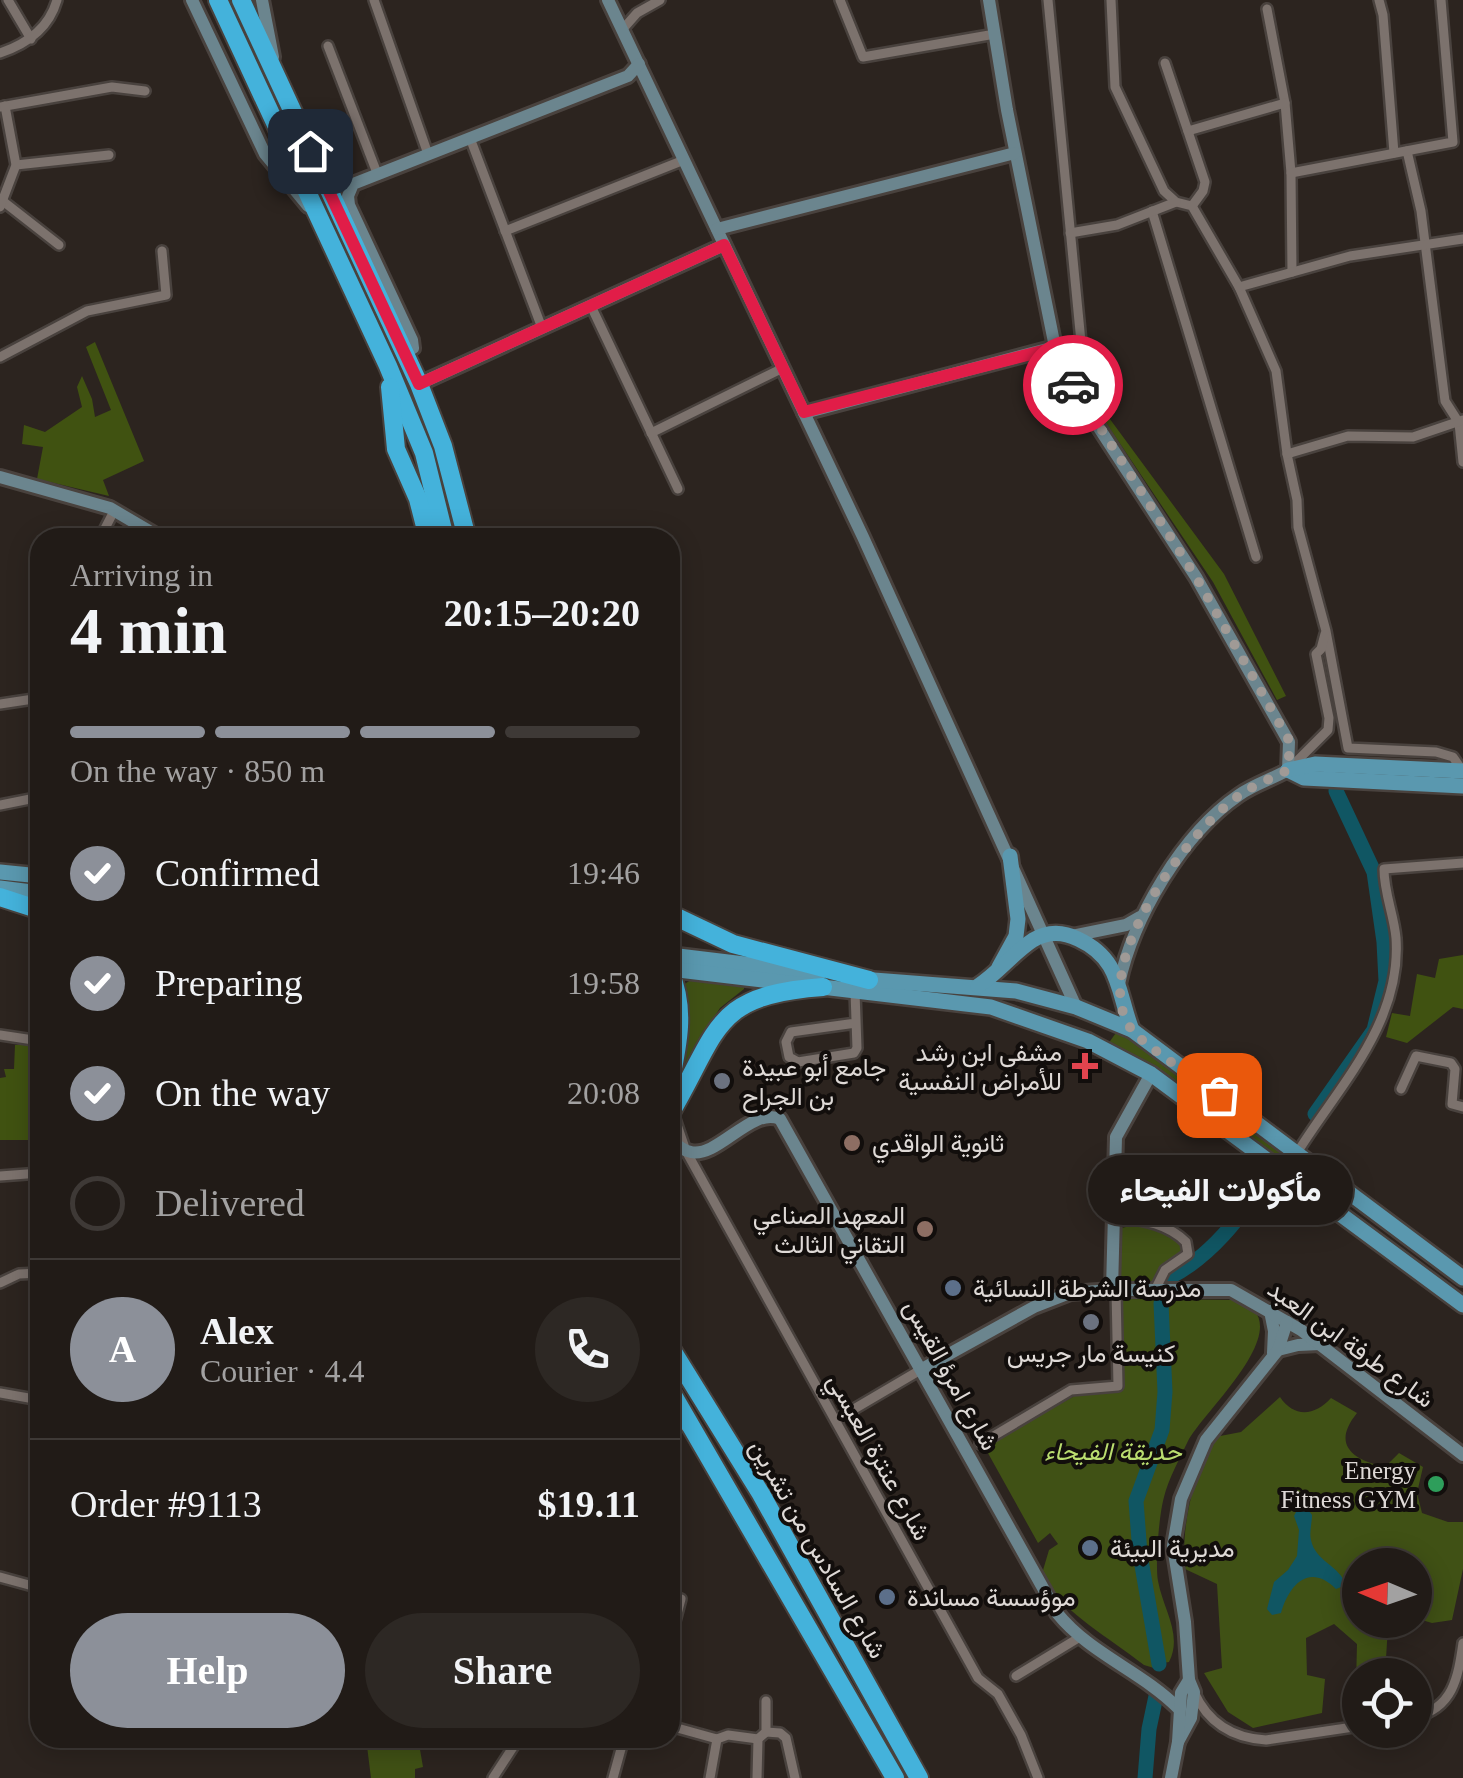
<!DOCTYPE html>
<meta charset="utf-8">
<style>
:root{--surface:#211b17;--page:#2d2824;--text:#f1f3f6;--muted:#a2a1a1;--line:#3e3936;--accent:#8c9099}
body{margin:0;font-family:"Times New Roman",Vazirmatn,serif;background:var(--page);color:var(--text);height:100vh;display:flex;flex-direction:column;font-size:38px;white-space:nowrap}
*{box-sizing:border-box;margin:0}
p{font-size:32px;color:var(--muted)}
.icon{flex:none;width:55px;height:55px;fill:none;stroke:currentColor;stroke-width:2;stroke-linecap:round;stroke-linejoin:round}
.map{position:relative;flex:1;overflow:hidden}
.side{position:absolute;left:30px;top:528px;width:650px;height:1220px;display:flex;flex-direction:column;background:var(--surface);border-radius:30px;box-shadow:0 5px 25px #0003,0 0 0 2px var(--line)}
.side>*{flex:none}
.needle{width:65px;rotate:272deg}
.controls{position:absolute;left:1342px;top:1548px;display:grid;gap:20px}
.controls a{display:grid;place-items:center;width:90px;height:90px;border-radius:50%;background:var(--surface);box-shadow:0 5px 25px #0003,0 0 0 2px var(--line);font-size:50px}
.pin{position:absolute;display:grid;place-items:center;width:85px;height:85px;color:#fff;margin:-42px;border-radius:20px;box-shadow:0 5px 15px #0006}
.courier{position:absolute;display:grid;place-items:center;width:100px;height:100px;margin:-50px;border:8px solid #e11d48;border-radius:50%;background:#fff;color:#222;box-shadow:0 2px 12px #0007}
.bubble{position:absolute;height:70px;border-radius:35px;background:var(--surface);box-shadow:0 5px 25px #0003,0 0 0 2px var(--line);font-size:32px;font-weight:800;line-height:70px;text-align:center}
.summary em{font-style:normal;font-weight:800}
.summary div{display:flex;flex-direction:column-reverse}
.summary{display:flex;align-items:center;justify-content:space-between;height:170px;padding:0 40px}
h1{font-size:65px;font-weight:800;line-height:75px}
.bar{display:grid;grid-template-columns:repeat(4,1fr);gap:15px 10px;align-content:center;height:120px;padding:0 40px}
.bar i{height:12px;border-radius:8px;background:var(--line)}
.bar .on{background:var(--accent)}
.bar p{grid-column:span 4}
.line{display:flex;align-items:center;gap:25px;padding:0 40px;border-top:2px solid var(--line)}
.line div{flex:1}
.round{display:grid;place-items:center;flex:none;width:105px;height:105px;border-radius:52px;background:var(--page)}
ol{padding:0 40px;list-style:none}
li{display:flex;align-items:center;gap:30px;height:110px}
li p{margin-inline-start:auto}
li .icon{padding:10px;border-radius:50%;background:var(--accent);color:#fff;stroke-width:4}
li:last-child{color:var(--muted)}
li i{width:55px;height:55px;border:5px solid var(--line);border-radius:50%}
.button{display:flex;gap:20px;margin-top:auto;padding:20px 40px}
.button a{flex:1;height:115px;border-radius:60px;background:var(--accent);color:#fff;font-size:40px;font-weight:800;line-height:115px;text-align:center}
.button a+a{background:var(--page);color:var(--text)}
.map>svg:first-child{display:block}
.green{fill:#405115}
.forest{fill:#405211}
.water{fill:#105663}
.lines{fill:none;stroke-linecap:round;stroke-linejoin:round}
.river{stroke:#105663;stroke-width:15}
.street-casing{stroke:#49423e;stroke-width:14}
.secondary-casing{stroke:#49423e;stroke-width:18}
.primary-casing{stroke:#49423e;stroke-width:20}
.highway-casing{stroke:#49423e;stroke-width:22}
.street{stroke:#7c726d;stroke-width:9}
.secondary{stroke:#6b858e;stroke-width:12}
.primary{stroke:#5a98af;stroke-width:15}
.highway{stroke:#44b2db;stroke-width:18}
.done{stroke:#a09a96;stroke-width:10;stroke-dasharray:0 18}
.route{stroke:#e11d48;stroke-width:12}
.health-dot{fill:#e0444e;stroke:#120e0c;stroke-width:4}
.worship-dot{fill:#6b7280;stroke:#120e0c;stroke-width:4}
.education-dot{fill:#8d6e63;stroke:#120e0c;stroke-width:4}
.service-dot{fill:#5c6f8a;stroke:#120e0c;stroke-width:4}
.leisure-dot{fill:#2e9e5b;stroke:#120e0c;stroke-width:4}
.labels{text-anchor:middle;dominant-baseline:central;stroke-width:8;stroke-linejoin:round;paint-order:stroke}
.poi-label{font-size:25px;fill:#ded9d6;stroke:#120e0c;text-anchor:start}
.street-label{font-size:25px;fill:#ded9d6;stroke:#120e0c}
.park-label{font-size:25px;font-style:italic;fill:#badd6f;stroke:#120e0c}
</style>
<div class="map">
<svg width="1463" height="1778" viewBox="0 0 1463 1778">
<rect width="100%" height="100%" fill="#2c241f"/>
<g class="green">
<polygon points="694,978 744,982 744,989 720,1008 670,1088 683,985"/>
<polygon points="1118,1030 1308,1172 1303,1179 1108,1044"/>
<polygon points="1145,1222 1177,1238 1186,1251 1157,1283 1118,1284 1122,1228"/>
<path d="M1121 1299 1238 1300C1303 1323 1205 1409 1188 1441 1180 1458 1168 1480 1164 1497 1159 1515 1155 1564 1158 1581 1163 1609 1183 1635 1169 1662L1163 1663 1144 1550 1142 1509 1131 1510 1135 1563 1155 1656 1154 1668 1144 1665C1107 1636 1068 1616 1041 1577L1049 1550 1058 1544 1050 1533 1038 1543 984 1446 1078 1394 1123 1391Z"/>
<path d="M1280 1397C1294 1418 1315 1416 1331 1398L1357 1413C1331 1445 1353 1460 1385 1467L1399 1453 1423 1467 1417 1493 1422 1513 1448 1522H1463V1569L1452 1620 1432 1623 1415 1618V1565H1360V1620H1397L1388 1626 1385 1675H1360V1683L1356 1684 1357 1644 1334 1624 1306 1638 1307 1675 1325 1679 1322 1713 1253 1728 1228 1712 1204 1673 1222 1668 1217 1584 1185 1569C1181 1522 1193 1478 1215 1437L1241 1432Z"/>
<polygon points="366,1738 418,1738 423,1767 415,1769 415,1778 371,1778"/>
</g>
<g class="forest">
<polygon points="95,342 144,461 103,480 109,496 37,479 43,447 22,444 24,425 45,432 82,407 77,387 82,376 92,399 95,417 111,410 86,347"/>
<polygon points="1090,392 1224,574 1286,696 1277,700 1213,582 1090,399"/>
<polygon points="1463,955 1463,1009 1453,1007 1407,1043 1386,1037 1392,1013 1410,1016 1417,974 1435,978 1439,959"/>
<polygon points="15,1045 33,1045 35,1140 0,1140 0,1078 6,1077 4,1069 14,1069"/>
</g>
<path class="water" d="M1305 1506 1312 1515C1312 1523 1309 1533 1311 1540 1315 1561 1340 1566 1346 1585L1336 1589C1309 1562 1289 1585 1281 1613L1272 1615 1267 1609 1274 1582 1288 1570 1297 1556 1299 1530 1294 1516 1298 1508Z"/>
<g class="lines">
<g class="river">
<polyline points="1315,1114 1374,1030 1386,981 1384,942 1374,872 1336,791"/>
<path d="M1168 1278C1212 1257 1242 1214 1270 1175"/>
<polyline points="1159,1664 1140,1554 1136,1501 1162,1430 1165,1392 1161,1303"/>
<polyline points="1145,1778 1149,1729 1156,1696"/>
</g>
<g class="street-casing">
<g id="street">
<polyline points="8,0 31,39"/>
<polyline points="374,0 428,154"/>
<polyline points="840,0 863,57 995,34"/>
<polyline points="1048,0 1081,342 1055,347"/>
<polyline points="1111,0 1115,87 1164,191 1176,202 1192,206 1239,287 1276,371 1287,454 1297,500 1298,527 1326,631 1348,748 1436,752 1453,757 1462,770"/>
<polyline points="1379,0 1383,15 1394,153"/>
<polyline points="1267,9 1285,103 1291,173 1292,272"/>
<polyline points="622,30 637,13 660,0"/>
<polyline points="328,46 377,173"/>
<path d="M0 53C27 44 49 28 57 0"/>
<polyline points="1165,63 1205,182 1203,191 1192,206"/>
<polyline points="0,107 112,87 145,91"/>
<polyline points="1188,131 1285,103"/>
<polyline points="470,138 542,328"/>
<polyline points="1407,151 1421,211 1445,401 1459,423 1463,462"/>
<polyline points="16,165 109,155"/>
<polyline points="1291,173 1453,142 1441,0"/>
<polyline points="4,202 59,245"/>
<polyline points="0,207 16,165 5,106"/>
<polyline points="1152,211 1256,557"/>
<polyline points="505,231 684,160"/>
<polyline points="1070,233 1117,225 1176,202"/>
<polyline points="1239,287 1350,256 1463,239"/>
<polyline points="591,306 678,489"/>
<polyline points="0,357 87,311 166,295 162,251"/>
<polyline points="651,433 783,368"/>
<polyline points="1287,454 1348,436 1413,437 1463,420"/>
<polyline points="100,538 114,511"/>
<polyline points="0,704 40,698"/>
<polyline points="1290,768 1328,730 1329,718 1316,654 1321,649 1325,634"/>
<polyline points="0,805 40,797"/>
<polyline points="855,992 857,1048 854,1053 798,1062 789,1057 786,1042 791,1032 856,1023"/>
<polyline points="0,1035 40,1041"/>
<polyline points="1401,1089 1416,1056 1451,1063 1455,1069 1452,1104 1463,1107"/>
<polyline points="673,1113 686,1151 978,1678 998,1694 1021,1735 1038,1778"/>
<path d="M1297 1153C1338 1087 1402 1023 1396 938 1394 915 1384 893 1384 869L1463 863"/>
<polyline points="0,1176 40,1173"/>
<path d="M1116 1216C1141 1220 1167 1223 1186 1242L1188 1254 1165 1270 1155 1290"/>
<polyline points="0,1283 19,1274 40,1273"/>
<polyline points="0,1393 40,1400"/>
<polyline points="837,1419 922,1369"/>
<polyline points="670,1420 689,1428"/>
<polyline points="980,1444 1071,1390 1118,1386 1116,1290"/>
<polyline points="0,1577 40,1588"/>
<polyline points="670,1595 681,1599 670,1640"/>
<polyline points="1016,1676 1080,1637"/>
<path d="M1194 1692C1208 1723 1232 1738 1266 1740L1360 1726"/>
<path d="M1415 1717C1453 1708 1458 1678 1463 1643"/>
<polyline points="670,1726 717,1739 728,1735 758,1739"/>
<polyline points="766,1732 780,1733 786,1738 795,1778"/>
<polyline points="493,1778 519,1738"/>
<polyline points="613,1778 624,1738"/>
<polyline points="710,1778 717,1739"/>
<polyline points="757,1778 758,1739 766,1732 766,1701"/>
</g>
</g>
<g class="secondary-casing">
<g id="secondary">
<polyline points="192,0 265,154 308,206"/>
<polyline points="262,0 273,57"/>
<polyline points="608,0 863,537 1076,1007"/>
<path d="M989 0 1007 110 1055 347 1077 394 1196 577 1289 742 1288 770C1272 779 1253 785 1239 795 1182 834 1133 918 1119 984"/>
<polyline points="717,229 1015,153"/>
<polyline points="404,353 413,348 412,340 349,205 348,196 353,184 628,76 639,64"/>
<polyline points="419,384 724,245"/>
<polyline points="804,413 1055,347"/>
<polyline points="0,477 110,508 161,538"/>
<polyline points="1072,936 1126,925 1140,917"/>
<path d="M670 1139C676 1144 683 1151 691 1152 718 1158 752 1106 780 1119L1057 1613C1090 1654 1141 1671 1178 1708"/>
<polyline points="1112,1290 1116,1137 1151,1074"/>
<polyline points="1270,1311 1274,1331 1273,1353"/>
<polyline points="1278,1350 1298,1345 1320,1344"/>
<polyline points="922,1369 1034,1307 1070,1293 1112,1290 1231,1290 1301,1330 1463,1455"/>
<polyline points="1178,1742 1191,1718 1194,1692 1189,1680 1185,1622 1173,1546 1181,1499 1206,1440 1278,1350 1287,1322"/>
<polyline points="1171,1778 1178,1742 1181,1693 1189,1680"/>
</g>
</g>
<g class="primary-casing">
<g id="primary">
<polyline points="1288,770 1304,778 1463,786"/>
<polyline points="1288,770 1315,764 1463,771"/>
<polyline points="0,872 40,876"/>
<polyline points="0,888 40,893"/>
<polyline points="670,955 819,973"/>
<polyline points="999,967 1016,936 1018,919 1010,856"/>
<polyline points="670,969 991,1007 1088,1041 1151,1074 1463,1305"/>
<polyline points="861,979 1016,991 1076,1007 1132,1030 1463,1278"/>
<path d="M978 986C998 973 1013 953 1033 940 1048 931 1064 932 1078 939 1121 959 1117 991 1132 1030"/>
</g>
</g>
<g class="highway-casing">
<g id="highway">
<polyline points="218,0 388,366 424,453 445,538"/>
<polyline points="241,0 419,384 443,446 467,538"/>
<polyline points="390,387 396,449 418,499 428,538"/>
<polyline points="0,897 40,910"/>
<polyline points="670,914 733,944 869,980"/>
<path d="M670 972C686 1009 678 1045 670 1083"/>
<path d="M670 1114C720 1029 712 995 823 987"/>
<polyline points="670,1347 761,1494 919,1778"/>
<polyline points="670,1390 895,1778"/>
</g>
</g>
<use href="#street" class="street"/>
<use href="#secondary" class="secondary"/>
<use href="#primary" class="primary"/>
<use href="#highway" class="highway"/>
</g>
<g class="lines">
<path class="done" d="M1073 385 1196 577 1290 742 1288 770C1272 778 1254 785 1240 795 1189 829 1085 969 1132 1030 1144 1046 1200 1081 1219 1095"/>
<polyline class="route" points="310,151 419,384 724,245 804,412 1054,348 1073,385"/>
</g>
<path class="health-dot" d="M1080 1051h10v10h10v10h-10v10h-10v-10h-10v-10h10z"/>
<g class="worship-dot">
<circle cx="722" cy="1081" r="10"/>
<circle cx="1091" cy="1322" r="10"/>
</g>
<g class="education-dot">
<circle cx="852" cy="1143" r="10"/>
<circle cx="925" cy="1229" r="10"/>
</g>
<g class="service-dot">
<circle cx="953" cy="1288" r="10"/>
<circle cx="1090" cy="1548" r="10"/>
<circle cx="887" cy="1597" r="10"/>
</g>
<circle class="leisure-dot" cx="1436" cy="1484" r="10"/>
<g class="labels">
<g class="poi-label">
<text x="1062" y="1052" text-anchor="end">مشفى ابن رشد<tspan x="1062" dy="29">للأمراض النفسية</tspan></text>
<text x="742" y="1067">جامع أبو عبيدة<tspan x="742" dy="29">بن الجراح</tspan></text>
<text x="872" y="1143">ثانوية الواقدي</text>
<text x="905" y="1215" text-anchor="end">المعهد الصناعي<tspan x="905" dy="29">التقاني الثالث</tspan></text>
<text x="973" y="1288">مدرسة الشرطة النسائية</text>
<text x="1091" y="1353" text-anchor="middle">كنيسة مار جريس</text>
<text x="1416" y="1470" text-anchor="end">Energy<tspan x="1416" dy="29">Fitness GYM</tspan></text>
<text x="1110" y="1548">مديرية البيئة</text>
<text x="907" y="1597">موؤسسة مساندة</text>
</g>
<g class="street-label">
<text transform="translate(1351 1344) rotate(36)">شارع طرفة ابن العبد</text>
<text transform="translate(951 1375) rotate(61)">شارع امرؤ القيس</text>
<text transform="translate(879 1457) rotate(61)">شارع عنترة العبسي</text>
<text transform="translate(818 1549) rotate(60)">شارع السادس من تشرين</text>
</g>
<g class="park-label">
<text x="1113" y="1451">حديقة الفيحاء</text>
</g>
</g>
</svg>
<div class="controls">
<a><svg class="needle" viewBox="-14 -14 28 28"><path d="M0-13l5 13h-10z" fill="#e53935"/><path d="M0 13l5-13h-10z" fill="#a2a1a1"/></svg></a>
<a><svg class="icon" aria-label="locate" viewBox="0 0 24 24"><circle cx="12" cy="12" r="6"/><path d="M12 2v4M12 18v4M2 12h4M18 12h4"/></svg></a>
</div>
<div class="pin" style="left:1219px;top:1095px;background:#ea580c"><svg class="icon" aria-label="bag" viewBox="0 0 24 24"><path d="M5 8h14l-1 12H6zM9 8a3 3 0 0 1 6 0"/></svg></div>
<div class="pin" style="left:310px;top:151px;background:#1f2937"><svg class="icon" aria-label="home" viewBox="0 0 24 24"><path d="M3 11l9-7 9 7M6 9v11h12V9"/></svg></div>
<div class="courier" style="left:1073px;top:385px"><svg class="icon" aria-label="car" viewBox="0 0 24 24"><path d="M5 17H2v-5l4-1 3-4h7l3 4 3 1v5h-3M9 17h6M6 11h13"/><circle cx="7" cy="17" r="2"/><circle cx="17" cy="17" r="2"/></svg></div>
<div class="bubble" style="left:1088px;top:1155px;width:265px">مأكولات الفيحاء</div>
<section class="side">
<div class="summary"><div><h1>4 min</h1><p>Arriving in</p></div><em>20:15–20:20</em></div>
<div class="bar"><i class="on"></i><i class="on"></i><i class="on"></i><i></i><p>On the way · 850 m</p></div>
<ol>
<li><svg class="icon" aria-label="check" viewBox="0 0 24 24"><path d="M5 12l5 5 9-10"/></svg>Confirmed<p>19:46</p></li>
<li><svg class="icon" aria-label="check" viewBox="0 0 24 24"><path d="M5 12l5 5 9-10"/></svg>Preparing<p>19:58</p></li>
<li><svg class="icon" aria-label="check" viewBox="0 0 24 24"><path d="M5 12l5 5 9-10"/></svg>On the way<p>20:08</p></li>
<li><i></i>Delivered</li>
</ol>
<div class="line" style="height:180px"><b class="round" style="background:var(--accent);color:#fff">A</b><div><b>Alex</b><p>Courier · 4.4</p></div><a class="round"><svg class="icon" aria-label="phone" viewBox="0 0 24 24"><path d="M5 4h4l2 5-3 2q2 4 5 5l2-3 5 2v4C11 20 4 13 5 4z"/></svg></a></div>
<div class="line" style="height:130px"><div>Order #9113</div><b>$19.11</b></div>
<div class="button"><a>Help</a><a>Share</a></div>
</section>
</div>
